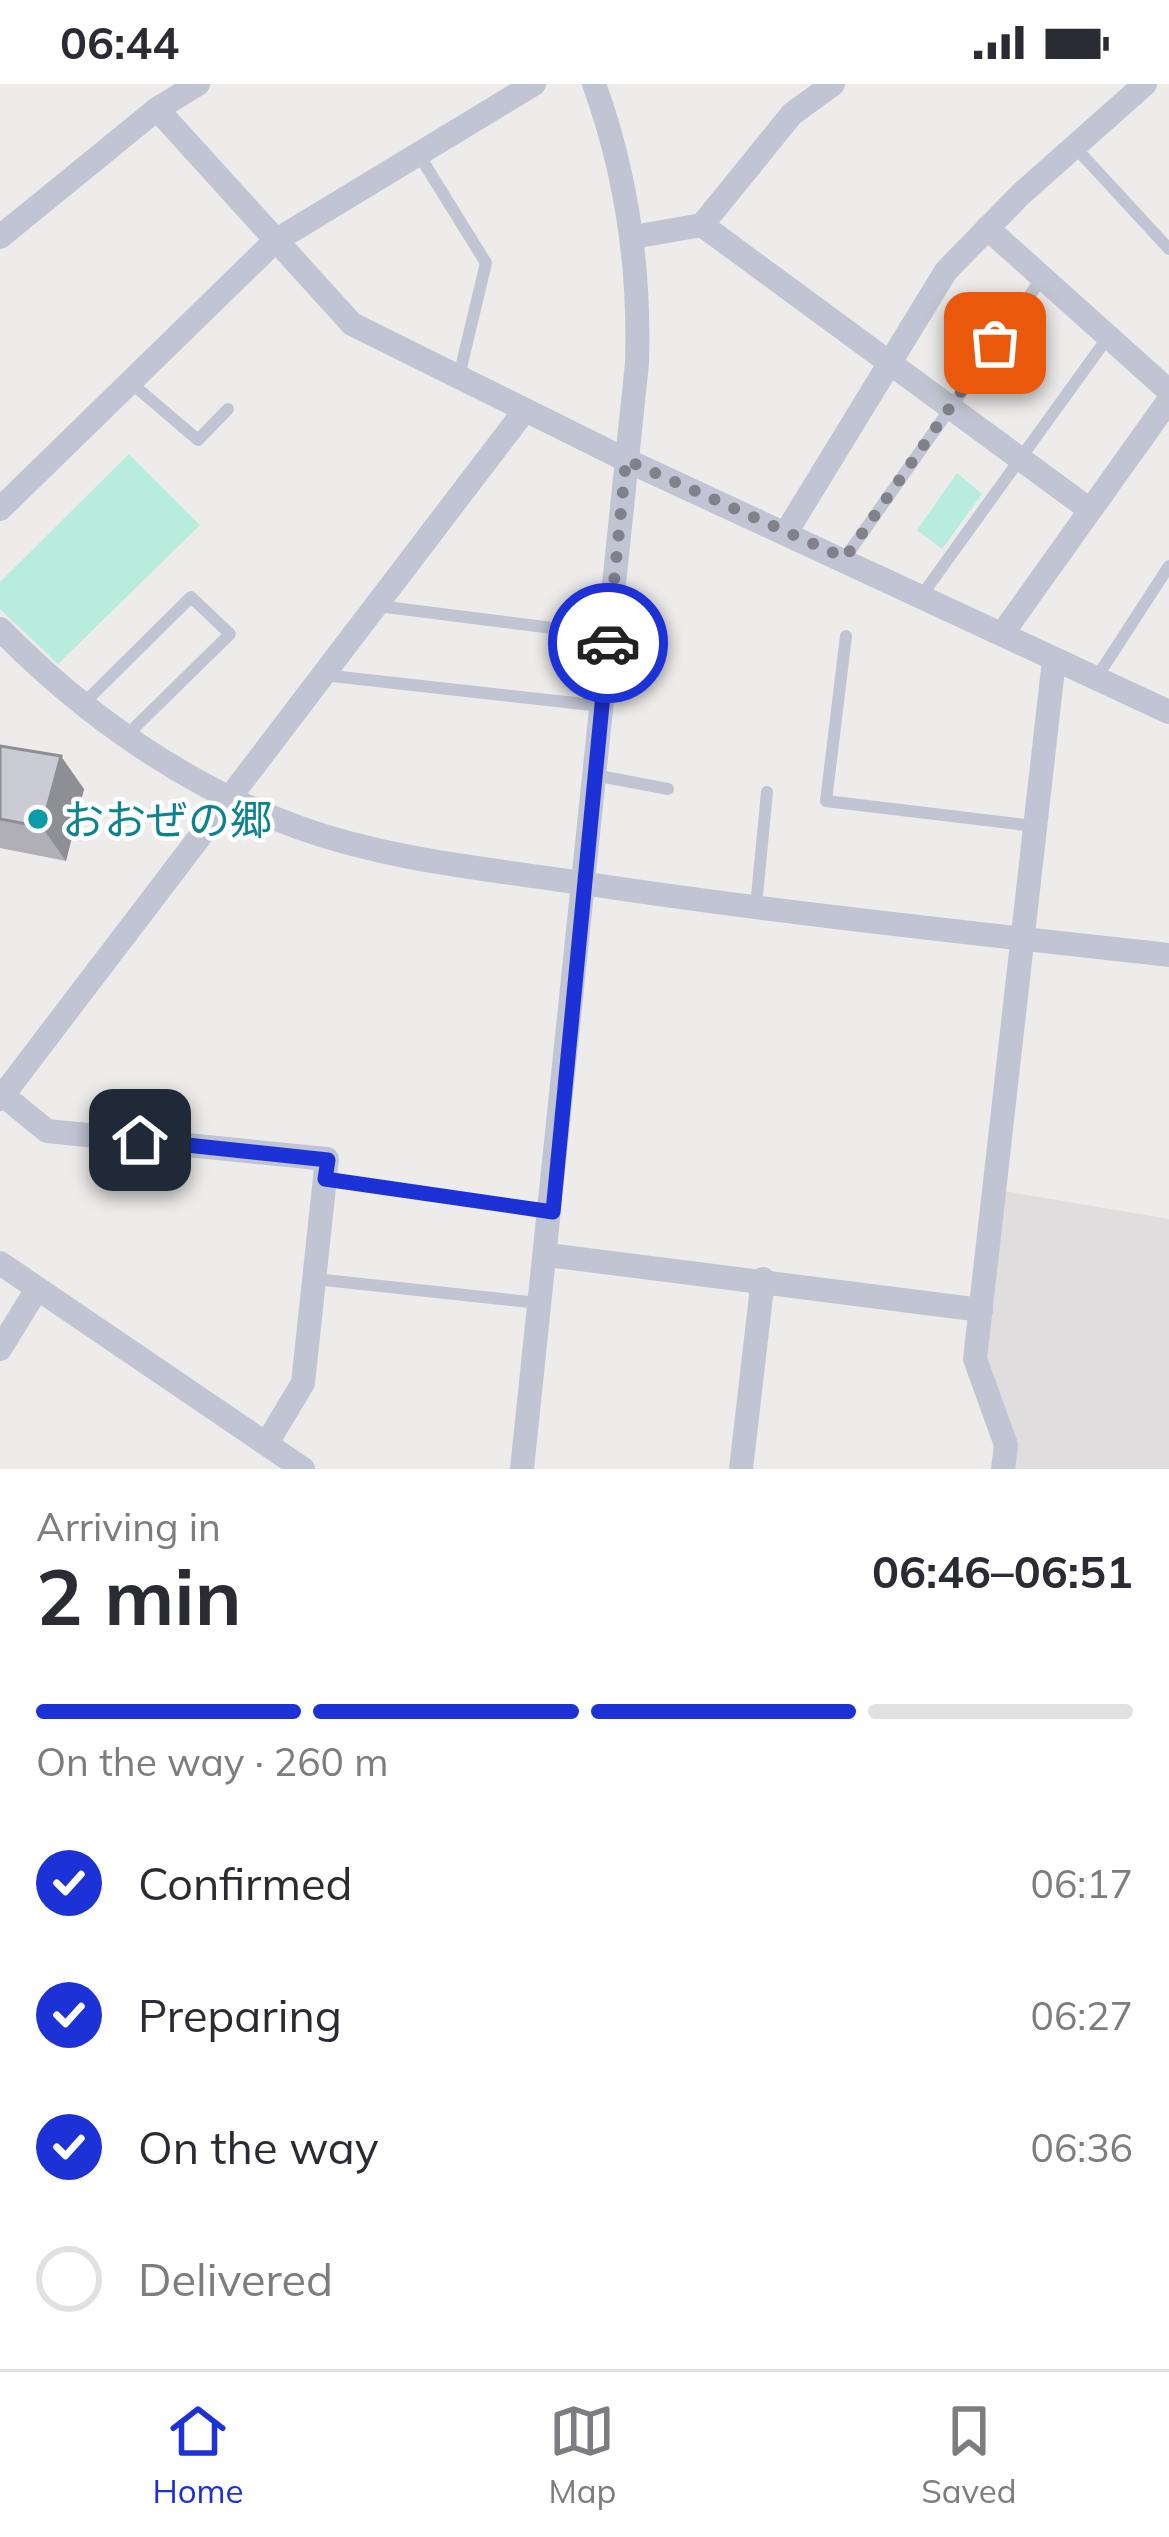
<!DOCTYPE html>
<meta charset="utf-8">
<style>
:root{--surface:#fff;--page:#f7f7f7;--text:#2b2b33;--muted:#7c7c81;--line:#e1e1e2;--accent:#1c32d7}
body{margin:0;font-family:Mulish,"Noto Sans JP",sans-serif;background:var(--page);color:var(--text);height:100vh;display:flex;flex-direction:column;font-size:45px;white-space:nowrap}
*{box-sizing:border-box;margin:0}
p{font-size:39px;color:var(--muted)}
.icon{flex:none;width:66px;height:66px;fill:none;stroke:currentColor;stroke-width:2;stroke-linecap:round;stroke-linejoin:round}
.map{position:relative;height:1385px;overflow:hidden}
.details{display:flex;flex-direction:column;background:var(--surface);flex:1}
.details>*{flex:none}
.pin{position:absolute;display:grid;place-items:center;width:102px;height:102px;color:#fff;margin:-51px;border-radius:24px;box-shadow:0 6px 18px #0006}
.courier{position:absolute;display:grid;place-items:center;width:120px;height:120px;margin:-60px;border:9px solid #1c32d7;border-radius:50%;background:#fff;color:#222;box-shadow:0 3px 15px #0007}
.overview em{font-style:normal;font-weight:700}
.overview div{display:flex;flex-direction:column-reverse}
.overview{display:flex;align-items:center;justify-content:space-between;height:204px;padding:0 36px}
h1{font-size:78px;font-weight:700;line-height:90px}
.bar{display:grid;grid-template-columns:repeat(4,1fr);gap:18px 12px;align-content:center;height:144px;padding:0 36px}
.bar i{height:15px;border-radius:9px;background:var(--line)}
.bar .on{background:var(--accent)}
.bar p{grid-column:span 4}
ol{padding:0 36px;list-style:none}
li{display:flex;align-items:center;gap:36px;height:132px}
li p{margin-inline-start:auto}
li .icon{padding:12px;border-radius:50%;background:var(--accent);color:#fff;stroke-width:4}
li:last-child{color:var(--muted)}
li i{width:66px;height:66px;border:6px solid var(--line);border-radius:50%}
.status{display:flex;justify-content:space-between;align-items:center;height:84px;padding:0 60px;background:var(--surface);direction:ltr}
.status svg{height:33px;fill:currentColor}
.dock{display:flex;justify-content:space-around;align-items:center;height:168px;border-top:3px solid var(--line);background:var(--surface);font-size:33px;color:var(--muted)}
.dock a{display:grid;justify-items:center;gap:6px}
.dock .on{color:var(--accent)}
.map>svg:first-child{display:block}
.education{fill:#dfdddd}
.green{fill:#b8ecdd}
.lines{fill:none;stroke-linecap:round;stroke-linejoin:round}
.service{stroke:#c1c5d3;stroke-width:12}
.minor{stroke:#c1c5d3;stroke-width:24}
.wall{fill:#afafb5}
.shaded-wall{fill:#8e8f94}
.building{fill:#cbccd3;stroke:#8e8f94;stroke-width:3}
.done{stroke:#80818b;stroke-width:12;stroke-dasharray:0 21.6}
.route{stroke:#1c32d7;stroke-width:15}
.culture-dot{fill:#0f9aa8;stroke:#fff;stroke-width:4.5}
.labels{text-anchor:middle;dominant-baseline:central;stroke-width:9;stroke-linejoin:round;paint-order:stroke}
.culture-label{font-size:42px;fill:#0d838f;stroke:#fff;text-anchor:start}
</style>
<div class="status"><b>06:44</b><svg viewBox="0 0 49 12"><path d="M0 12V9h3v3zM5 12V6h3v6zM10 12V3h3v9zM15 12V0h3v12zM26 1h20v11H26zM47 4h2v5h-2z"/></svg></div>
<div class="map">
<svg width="1169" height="1385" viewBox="0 0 1169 1385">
<rect width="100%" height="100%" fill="#eeeceb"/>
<polygon class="education" points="1005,1107 1169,1135 1169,1385 1014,1385 982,1272"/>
<g class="green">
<polygon points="129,370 200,441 58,580 0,525 0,498"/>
<polygon points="957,389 982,410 942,465 917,446"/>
</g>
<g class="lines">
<g class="service">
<polyline points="1074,62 1169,165"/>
<polyline points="419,71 486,179 459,292"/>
<polyline points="130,298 198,356 228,325"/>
<polyline points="845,474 1042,194"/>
<polyline points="922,511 1108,253"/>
<polyline points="378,522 608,551"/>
<polyline points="846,552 826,717 1034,742"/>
<polyline points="323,591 601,622"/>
<polyline points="1097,593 1169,482"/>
<polyline points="83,620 191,513 230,550 127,651"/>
<polyline points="594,691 668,705"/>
<polyline points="756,822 767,708"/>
<polyline points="325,1095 550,1127"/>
<polyline points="315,1195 539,1219"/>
</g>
<g class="minor">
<polyline points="157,25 352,240 626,376 1169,628"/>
<polyline points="702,141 1090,426"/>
<polyline points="987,144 1169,307"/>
<polyline points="0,153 157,25 198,0"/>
<polyline points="633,153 702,141 792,30 833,0"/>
<polyline points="0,425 275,157 534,0"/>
<polyline points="787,447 946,187 1021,110 1145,0"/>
<path d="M0 545C84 631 187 703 300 744 390 776 481 784 575 798 772 828 971 849 1169 871"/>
<polyline points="1002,550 1169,316"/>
<polyline points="3,1011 47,1047 327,1075 303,1299 267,1359"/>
<polyline points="0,1015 525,326"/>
<polyline points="548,1171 981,1226"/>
<polyline points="0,1179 303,1385"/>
<polyline points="0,1265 37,1205"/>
<path d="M522 1385 637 279C640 183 627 91 594 0"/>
<polyline points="741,1385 763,1195"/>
<polyline points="1003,1385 1006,1361 975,1275 1054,576"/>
</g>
</g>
<polygon class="wall" points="0,662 84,705 66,777 0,764"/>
<polygon class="shaded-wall" points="61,672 84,705 66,777 42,743"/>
<polygon class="building" points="0,662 61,672 42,743 0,735"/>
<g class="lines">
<polyline class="done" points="608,559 626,376 845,474 995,259"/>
<polyline class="route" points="140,1056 328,1076 325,1095 553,1128 608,559"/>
</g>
<circle class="culture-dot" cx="38" cy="735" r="12"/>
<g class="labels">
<g class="culture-label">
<text x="62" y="735">おおぜの郷</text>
</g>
</g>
</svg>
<div class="pin" style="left:995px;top:259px;background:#ea580c"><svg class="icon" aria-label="bag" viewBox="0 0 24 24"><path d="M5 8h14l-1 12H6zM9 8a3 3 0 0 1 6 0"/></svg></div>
<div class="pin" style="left:140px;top:1056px;background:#1f2937"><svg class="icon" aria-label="home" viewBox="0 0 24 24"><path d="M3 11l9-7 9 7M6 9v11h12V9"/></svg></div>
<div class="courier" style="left:608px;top:559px"><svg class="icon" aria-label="car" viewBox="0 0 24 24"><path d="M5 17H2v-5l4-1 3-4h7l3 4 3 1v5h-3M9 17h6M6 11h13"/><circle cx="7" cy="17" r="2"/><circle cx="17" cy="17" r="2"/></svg></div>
</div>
<section class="details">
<div class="overview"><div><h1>2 min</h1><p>Arriving in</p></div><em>06:46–06:51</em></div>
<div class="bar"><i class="on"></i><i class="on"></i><i class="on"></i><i></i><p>On the way · 260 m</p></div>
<ol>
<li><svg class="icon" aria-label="check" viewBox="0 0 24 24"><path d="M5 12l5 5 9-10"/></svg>Confirmed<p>06:17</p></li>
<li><svg class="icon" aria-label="check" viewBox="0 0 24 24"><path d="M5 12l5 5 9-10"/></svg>Preparing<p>06:27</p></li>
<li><svg class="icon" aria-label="check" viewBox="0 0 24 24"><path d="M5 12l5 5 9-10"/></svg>On the way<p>06:36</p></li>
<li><i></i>Delivered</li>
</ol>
</section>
<nav class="dock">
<a class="on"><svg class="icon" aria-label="home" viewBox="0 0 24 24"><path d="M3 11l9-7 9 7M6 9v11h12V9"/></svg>Home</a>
<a><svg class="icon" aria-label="map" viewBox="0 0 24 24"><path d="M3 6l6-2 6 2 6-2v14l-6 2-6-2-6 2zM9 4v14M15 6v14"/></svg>Map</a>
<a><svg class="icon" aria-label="saved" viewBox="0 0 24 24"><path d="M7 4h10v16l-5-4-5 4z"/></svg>Saved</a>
</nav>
